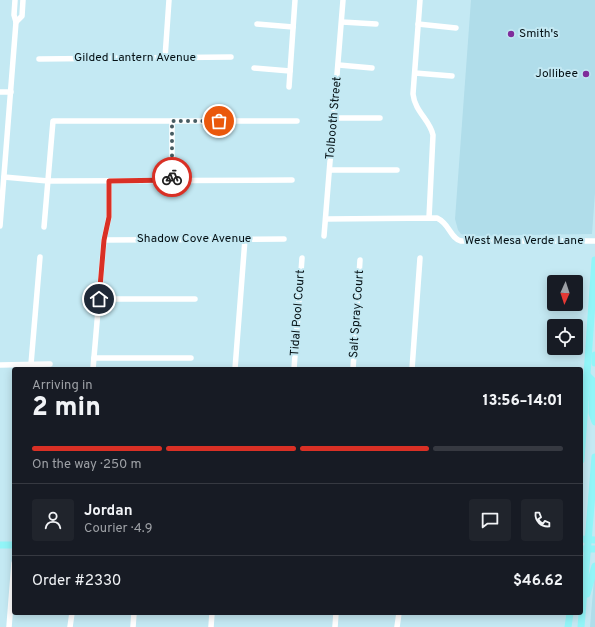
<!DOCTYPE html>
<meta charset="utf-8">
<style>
:root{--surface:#171b24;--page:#20242c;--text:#f1f3f6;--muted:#9ea1a6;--line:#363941;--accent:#d93025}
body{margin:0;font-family:Overpass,sans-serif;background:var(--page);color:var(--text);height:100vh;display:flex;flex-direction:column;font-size:15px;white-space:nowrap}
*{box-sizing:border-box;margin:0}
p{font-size:13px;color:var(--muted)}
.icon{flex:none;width:22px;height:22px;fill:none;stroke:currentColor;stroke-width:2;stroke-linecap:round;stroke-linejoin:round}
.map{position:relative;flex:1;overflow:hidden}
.side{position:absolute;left:12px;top:367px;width:571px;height:248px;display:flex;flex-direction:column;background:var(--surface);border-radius:4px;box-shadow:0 2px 10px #0003}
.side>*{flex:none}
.needle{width:26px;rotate:183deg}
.fabs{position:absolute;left:547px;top:275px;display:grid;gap:8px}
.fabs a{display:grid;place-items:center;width:36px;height:36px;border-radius:4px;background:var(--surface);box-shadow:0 2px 10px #0003;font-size:20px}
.pin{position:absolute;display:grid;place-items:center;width:34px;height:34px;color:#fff;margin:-17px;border:2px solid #fff;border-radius:50%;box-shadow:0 1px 4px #0007}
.courier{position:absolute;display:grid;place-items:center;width:40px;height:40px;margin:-20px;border:3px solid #d93025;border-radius:50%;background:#fff;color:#222;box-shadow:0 1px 5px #0007}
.summary em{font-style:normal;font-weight:800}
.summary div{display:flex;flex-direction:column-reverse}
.summary{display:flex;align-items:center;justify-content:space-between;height:68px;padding:0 20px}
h1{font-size:26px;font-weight:800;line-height:30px}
.bar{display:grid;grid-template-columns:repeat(4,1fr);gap:6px 4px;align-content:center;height:48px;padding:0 20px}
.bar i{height:5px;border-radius:3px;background:var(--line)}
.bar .on{background:var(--accent)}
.bar p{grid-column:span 4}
.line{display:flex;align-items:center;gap:10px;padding:0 20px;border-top:1px solid var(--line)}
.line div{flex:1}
.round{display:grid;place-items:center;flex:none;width:42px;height:42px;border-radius:4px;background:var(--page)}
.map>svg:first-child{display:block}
.built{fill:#b0ddea}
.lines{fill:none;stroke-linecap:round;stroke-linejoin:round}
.minor{stroke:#fff;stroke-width:5.5}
.major{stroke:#92f5f8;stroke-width:7}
.done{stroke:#475c62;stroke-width:4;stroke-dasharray:0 7.2}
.route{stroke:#d93025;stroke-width:5}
.poi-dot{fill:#7f2c9b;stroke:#c4e9f3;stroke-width:1.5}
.labels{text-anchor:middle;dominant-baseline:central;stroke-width:4;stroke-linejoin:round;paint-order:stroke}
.poi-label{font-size:12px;fill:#041014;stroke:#c4e9f3;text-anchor:start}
.street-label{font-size:12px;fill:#041014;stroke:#c4e9f3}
</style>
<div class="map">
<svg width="595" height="627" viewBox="0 0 595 627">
<rect width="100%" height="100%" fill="#c4e9f3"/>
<g class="built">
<polygon points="471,0 595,0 595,193 592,234 468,236 461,234 458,230 455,219"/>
<polygon points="595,575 595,627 590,627 594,579"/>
</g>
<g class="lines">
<g class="minor">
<path d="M420 0 413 94C415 112 430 120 433 135L429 218"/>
<polyline points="16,22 22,16 23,0"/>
<polyline points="342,22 376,24"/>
<polyline points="257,24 293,27"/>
<polyline points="418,24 456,28"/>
<polyline points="165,58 169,0"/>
<polyline points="39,59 231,57"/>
<polyline points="339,65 372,68"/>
<polyline points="254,68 290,71"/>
<polyline points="415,73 452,76"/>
<polyline points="289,87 295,0"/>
<polyline points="0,92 11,92"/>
<polyline points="334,118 380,118"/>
<polyline points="172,121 172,180"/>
<polyline points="330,170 397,170"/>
<polyline points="4,177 48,181 292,180"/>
<path d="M326 219 437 218C450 224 450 238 461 241H595"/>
<polyline points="0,226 16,22 14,15 15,0"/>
<polyline points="44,227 53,121 297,121"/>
<polyline points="324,236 343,0"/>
<polyline points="104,240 284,239"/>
<polyline points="99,299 195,299"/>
<polyline points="94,358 191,358"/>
<polyline points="31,364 40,257"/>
<polyline points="0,365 50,364"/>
<polyline points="93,369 104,240 109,217 109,181"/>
<polyline points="235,369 245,239"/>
<polyline points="294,369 302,258"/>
<polyline points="353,369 360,260"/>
<polyline points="412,369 420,258"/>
<polyline points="9,627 14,563"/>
<polyline points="70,627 72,613"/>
<polyline points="133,627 134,613"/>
<polyline points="211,627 212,613"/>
<polyline points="335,627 336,613"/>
<polyline points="397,627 399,613"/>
</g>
<g class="major">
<polyline points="595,355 595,363"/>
<polyline points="587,375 592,380 593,385 592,413 595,422"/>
<polyline points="581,460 595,260"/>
<polyline points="581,539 595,540"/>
<polyline points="0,545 14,545"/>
<polyline points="581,549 595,549"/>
<polyline points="587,594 595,566"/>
<polyline points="568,627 570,613"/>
<polyline points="581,627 595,457"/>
</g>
</g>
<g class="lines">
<polyline class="done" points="172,177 172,121 219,121"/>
<polyline class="route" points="99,299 104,240 109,217 109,181 172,180 172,177"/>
</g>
<g class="poi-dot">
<circle cx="511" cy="34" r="4"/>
<circle cx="586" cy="74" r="4"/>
</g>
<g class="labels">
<g class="poi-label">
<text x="519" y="34">Smith's</text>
<text x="578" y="74" text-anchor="end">Jollibee</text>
</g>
<g class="street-label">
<text x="135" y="58">Gilded Lantern Avenue</text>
<text transform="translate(334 118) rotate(-85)">Tolbooth Street</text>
<text x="194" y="239">Shadow Cove Avenue</text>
<text x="524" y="241">West Mesa Verde Lane</text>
<text transform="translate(298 313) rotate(-86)">Tidal Pool Court</text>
<text transform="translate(357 314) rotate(-86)">Salt Spray Court</text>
</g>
</g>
</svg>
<div class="fabs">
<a><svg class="needle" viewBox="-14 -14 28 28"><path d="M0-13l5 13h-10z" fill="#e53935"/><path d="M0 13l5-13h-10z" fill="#9ea1a6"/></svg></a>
<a><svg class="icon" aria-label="locate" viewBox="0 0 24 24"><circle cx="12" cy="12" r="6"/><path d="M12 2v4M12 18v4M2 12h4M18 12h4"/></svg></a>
</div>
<div class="pin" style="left:219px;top:121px;background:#ea580c"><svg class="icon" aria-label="bag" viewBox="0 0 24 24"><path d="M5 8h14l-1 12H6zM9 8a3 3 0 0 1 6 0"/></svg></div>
<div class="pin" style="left:99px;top:299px;background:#1f2937"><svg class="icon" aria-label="home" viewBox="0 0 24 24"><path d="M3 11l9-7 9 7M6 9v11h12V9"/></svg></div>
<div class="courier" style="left:172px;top:177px"><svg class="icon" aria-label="bike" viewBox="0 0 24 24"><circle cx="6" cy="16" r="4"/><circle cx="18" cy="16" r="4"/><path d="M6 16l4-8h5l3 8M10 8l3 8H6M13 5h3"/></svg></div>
<section class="side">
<div class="summary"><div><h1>2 min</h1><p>Arriving in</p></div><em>13:56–14:01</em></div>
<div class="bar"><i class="on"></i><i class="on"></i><i class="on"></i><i></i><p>On the way · 250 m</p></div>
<div class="line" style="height:72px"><a class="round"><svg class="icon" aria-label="person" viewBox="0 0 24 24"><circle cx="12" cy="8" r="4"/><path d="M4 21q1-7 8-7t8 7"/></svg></a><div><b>Jordan</b><p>Courier · 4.9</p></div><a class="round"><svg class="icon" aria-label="chat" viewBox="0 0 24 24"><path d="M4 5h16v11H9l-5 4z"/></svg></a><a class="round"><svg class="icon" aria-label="phone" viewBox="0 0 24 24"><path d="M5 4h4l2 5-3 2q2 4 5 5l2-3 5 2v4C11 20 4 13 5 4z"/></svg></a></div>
<div class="line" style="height:52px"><div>Order #2330</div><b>$46.62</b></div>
</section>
</div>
